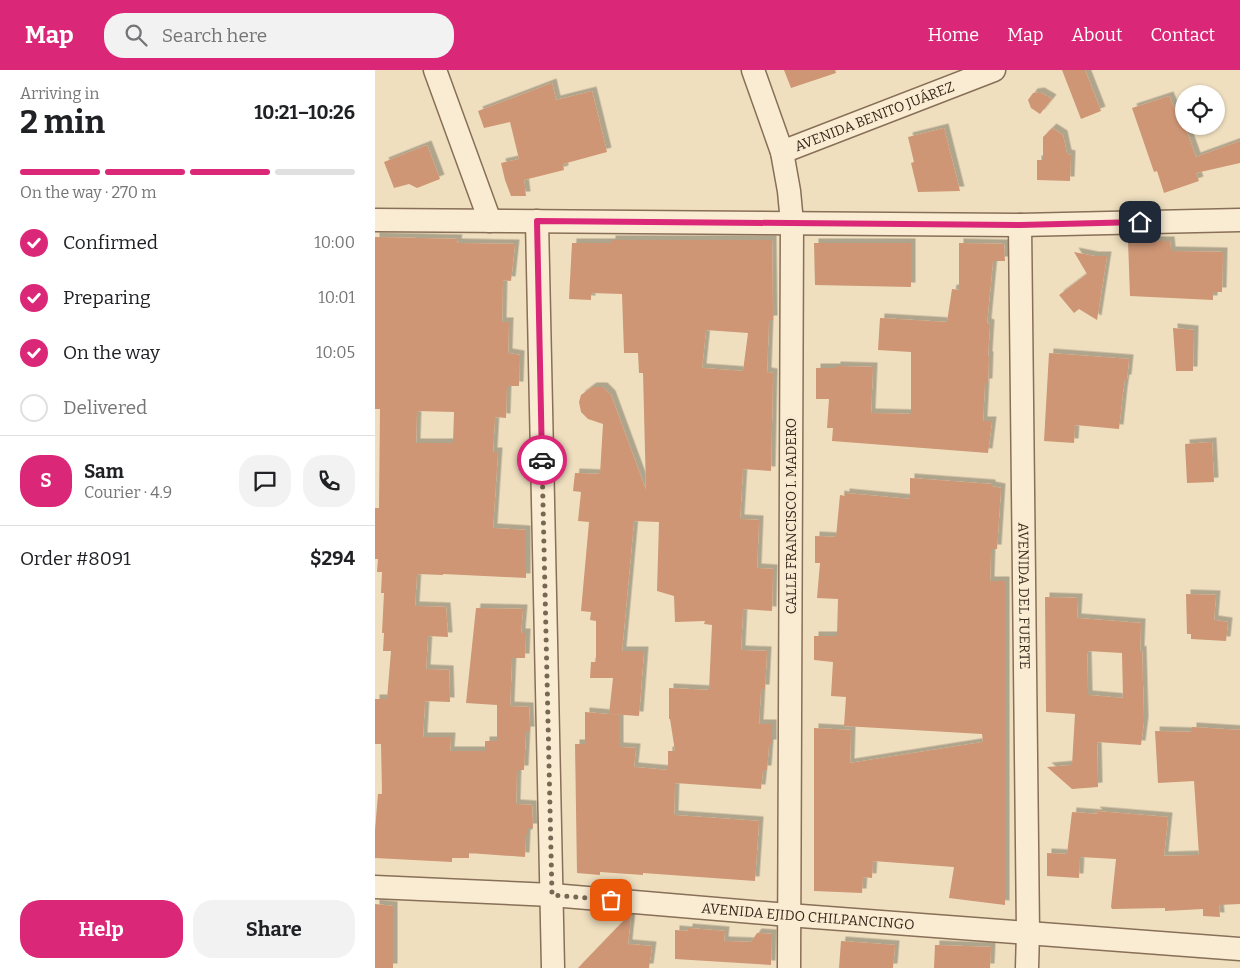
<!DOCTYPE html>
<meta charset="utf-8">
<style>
:root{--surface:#fff;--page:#f2f2f2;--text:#202124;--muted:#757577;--line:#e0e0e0;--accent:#db2777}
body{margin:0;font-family:Bitter,serif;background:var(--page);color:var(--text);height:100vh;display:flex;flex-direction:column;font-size:19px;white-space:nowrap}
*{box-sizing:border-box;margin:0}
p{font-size:16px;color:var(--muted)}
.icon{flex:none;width:28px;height:28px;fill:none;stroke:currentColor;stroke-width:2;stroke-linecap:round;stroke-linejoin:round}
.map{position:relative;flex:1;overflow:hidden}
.side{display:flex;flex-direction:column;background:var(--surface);width:375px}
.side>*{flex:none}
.buttons{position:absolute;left:800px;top:15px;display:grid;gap:10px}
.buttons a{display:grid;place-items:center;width:50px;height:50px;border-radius:50%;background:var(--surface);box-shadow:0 1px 4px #0004;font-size:25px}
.pin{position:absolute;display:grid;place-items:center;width:42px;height:42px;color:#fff;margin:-21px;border-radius:10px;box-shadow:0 2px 8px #0006}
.courier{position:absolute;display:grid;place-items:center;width:50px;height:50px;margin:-25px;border:4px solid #db2777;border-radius:50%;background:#fff;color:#222;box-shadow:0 1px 6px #0007}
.head em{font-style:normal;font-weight:700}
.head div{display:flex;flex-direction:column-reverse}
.head{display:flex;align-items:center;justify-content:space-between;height:85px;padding:0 20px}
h1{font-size:32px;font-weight:700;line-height:38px}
.bar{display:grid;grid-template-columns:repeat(4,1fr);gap:8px 5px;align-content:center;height:60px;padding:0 20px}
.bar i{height:6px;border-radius:4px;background:var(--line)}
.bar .active{background:var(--accent)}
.bar p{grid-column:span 4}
.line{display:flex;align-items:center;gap:12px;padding:0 20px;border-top:1px solid var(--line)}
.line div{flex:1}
.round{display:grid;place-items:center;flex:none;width:52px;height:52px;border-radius:20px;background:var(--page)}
ol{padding:0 20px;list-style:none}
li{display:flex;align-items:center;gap:15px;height:55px}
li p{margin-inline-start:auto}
li .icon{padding:5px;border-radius:50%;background:var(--accent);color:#fff;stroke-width:4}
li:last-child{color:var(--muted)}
li i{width:28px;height:28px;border:2px solid var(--line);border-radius:50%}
.primary-button{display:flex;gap:10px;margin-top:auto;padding:10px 20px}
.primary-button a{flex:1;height:58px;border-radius:20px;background:var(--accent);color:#fff;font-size:20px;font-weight:700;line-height:58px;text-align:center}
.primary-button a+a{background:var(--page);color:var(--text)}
header{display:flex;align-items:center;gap:30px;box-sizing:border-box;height:70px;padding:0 25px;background:var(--accent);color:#fff}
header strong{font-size:24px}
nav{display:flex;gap:28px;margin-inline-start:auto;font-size:18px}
.search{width:350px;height:45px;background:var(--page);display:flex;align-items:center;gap:12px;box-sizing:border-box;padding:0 18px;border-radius:20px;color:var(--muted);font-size:19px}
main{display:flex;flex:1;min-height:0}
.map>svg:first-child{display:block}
.building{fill:#ce9674;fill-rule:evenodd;filter:url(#shadow)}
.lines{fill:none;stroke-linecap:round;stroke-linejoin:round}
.minor-casing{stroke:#886f57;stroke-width:25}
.minor{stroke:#faecd2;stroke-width:22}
.done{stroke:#776855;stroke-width:5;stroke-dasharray:0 9}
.route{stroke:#db2777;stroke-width:6}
.labels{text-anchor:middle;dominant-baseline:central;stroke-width:4.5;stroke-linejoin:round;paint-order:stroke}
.street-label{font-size:14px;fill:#37281c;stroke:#f6e9cf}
</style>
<header>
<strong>Map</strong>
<div class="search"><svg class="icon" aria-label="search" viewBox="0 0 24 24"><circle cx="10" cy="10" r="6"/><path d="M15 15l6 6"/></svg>Search here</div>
<nav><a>Home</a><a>Map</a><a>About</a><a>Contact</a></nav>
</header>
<main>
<section class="side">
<div class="head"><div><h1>2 min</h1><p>Arriving in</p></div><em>10:21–10:26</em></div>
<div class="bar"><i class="active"></i><i class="active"></i><i class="active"></i><i></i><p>On the way · 270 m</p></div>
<ol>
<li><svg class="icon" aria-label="check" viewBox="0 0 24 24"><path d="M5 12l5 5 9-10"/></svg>Confirmed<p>10:00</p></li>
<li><svg class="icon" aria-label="check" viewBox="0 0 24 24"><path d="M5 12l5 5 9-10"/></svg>Preparing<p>10:01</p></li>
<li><svg class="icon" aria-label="check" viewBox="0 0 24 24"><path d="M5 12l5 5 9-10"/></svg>On the way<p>10:05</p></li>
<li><i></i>Delivered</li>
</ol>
<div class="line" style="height:90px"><b class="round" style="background:var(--accent);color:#fff">S</b><div><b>Sam</b><p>Courier · 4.9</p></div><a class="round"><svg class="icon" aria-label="chat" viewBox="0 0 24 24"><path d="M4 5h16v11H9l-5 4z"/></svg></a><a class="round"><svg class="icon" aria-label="phone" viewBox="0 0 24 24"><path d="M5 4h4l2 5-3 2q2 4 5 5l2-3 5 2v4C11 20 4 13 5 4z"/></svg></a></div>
<div class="line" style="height:65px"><div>Order #8091</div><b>$294</b></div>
<div class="primary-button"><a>Help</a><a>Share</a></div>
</section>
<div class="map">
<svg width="865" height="898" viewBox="0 0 865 898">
<defs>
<filter id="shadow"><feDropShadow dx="4.5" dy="-4.5" stdDeviation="0" flood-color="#0004"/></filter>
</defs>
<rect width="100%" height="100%" fill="#efdfbf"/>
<g class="building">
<polygon points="409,0 460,0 461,3 416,18"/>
<polygon points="687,0 710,0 726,41 706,49"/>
<polygon points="177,13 181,30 217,21 232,82 188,94 189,100 149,110 151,126 136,126 130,110 126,93 144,89 135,52 109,58 103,41"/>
<polygon points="665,22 677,29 665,44 656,38 653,30 658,23"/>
<polygon points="794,26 799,38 804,37 809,56 810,56 821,87 865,71 865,93 821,103 824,111 789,123 782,101 779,102 757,38"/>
<polygon points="569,58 585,121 543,122 536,93 539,92 533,67"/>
<polygon points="677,58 688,65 692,84 696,85 695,111 662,110 662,90 668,90 668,67"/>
<polygon points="52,75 65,109 42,118 34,114 19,118 9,92"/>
<path d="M0 167 83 169 82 173 140 174 136 211 128 210 127 252H134L133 283 145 285 144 316H132L131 348 120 347 118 382H123L118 458 151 460V508L68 504V505L42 504 40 536 71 537 73 567 53 566 51 599 74 600 75 632 50 631 48 667H76L75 681H110V671H122V635L91 633 101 538 148 539 146 563H151L150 588H137L135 636H132L154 637 155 661H151L149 700H142L141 734 157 735 158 758H153V764H151L150 787 94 783V788H77V792L0 788V760L3 724H7L6 674H0V629H12L16 581H8L9 563H7L9 523H6L7 502H2L3 489H0V438H4L5 339H0ZM42 341 79 342 78 373H41Z"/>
<path d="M236 170H397L398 250H394L392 302 398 303 396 401 368 399 365 449 384 450 382 498 398 499 397 541 368 539 366 580 392 581 390 619H386L384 654H397V674H394L392 700H388L386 719 300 713 299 745 384 751 380 811 268 803V805L225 802V805L202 803 200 674H210V642L244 645V677L261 678 259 697 293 700V681H300L295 649H294V618L334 620 337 555 329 554 330 551 300 552 299 526 282 521 284 452 259 451 247 581H269L264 646 234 644 238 608H215L216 592H221V551L215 550 216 542 206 541 214 452 203 451 206 422 198 421 200 403 225 404 228 354 213 349 206 342 204 332 206 325 217 317H228L236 325 271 420 268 303H264L263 283H249L247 224 216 223V230L194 229 197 173H236ZM331 260 373 263 368 301 327 298Z"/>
<polygon points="753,171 795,171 796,181 848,182 847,222 838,222 838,230 755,226"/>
<polygon points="439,173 536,173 536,217 440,215"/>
<polygon points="584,173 629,174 630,191 618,191 612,253 615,254 613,286 614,286 613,313 610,313 608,351 617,351 613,383 457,371 458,358 452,358 454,329 441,329 441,298 461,298 461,296 498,297 496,343 536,344 536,282 503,280 505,248 572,252 577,219 584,220"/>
<polygon points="699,182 719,186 732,186 722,250 704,239 699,243 684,225 712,204"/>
<polygon points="798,258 819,260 818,301 801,301"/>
<polygon points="674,283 754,289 752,309 750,309 748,322 744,359 700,355 699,373 669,371"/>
<polygon points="837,372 839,412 812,413 810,374"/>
<polygon points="535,408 616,414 616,416 626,418 622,479 616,479 615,511 630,511 630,835 574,828 579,797 498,791 497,808 488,807 487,823 439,821 439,658 476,660 475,693 608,672 607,664 469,656 471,627 456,626 458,592 439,590 439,566 462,566 463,529 442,528 445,493 440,493 440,466 461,467 465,425 470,426 470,423 535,429"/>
<polygon points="811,524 841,525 839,550 853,552 851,571 816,569 816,564 812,564"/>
<path d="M670 527 703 528 702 548 766 553 765 581 767 580 769 651 766 675 722 672 723 717 697 719 672 697 697 695 700 644 671 642ZM712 581 747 583 748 628 713 625Z"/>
<polygon points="817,657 865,660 865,834 844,835 845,847 828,846 828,839 790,841 790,838 737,839 736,837 741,789 705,787 704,808 672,806 672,783 692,784 697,742 723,744 720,741 793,747 789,786 824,785 819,711 783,713 780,661 817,662"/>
<polygon points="0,834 18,836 18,898 0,898"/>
<polygon points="254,845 256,845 253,874 277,876 274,898 203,898"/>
<polygon points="313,858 350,861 349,871 376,872 382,863 397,864 396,895 300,889 300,860 313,861"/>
<polygon points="466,871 520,875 518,898 464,898"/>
<polygon points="560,875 616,877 615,898 559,898"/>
</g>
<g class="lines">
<g class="minor-casing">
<g id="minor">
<polyline points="60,0 115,151"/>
<polyline points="378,0 407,82 414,121 417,153 414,898"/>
<path id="s1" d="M407 82 619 0"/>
<polyline points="0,150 645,155 865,150"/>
<polyline points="162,151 178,898"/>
<path id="s2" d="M645 155 653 862 652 898"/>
<path id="s3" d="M0 817 177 825 413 845 865 879"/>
</g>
</g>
<use href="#minor" class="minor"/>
</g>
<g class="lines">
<polyline class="done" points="167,390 177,825 236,830"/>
<polyline class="route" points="167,390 162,151 645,155 765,152"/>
</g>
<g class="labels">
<g class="street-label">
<text stroke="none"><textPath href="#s1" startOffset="99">AVENIDA BENITO JUÁREZ</textPath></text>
<text transform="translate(416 446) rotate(-90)">CALLE FRANCISCO I. MADERO</text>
<text stroke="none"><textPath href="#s2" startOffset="371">AVENIDA DEL FUERTE</textPath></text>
<text stroke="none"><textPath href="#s3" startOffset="434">AVENIDA EJIDO CHILPANCINGO</textPath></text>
</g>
</g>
</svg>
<div class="buttons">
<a><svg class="icon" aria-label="locate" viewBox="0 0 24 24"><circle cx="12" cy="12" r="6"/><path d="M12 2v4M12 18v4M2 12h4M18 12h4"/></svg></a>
</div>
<div class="pin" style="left:236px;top:830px;background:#ea580c"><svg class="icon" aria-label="bag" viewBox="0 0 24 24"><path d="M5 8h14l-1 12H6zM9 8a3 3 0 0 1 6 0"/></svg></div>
<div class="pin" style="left:765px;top:152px;background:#1f2937"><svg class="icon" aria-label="home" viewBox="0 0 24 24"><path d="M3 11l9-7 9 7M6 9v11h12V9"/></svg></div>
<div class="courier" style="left:167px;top:390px"><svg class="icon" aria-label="car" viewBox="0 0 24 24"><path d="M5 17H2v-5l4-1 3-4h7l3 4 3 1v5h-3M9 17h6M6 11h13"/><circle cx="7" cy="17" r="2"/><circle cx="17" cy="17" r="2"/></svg></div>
</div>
</main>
